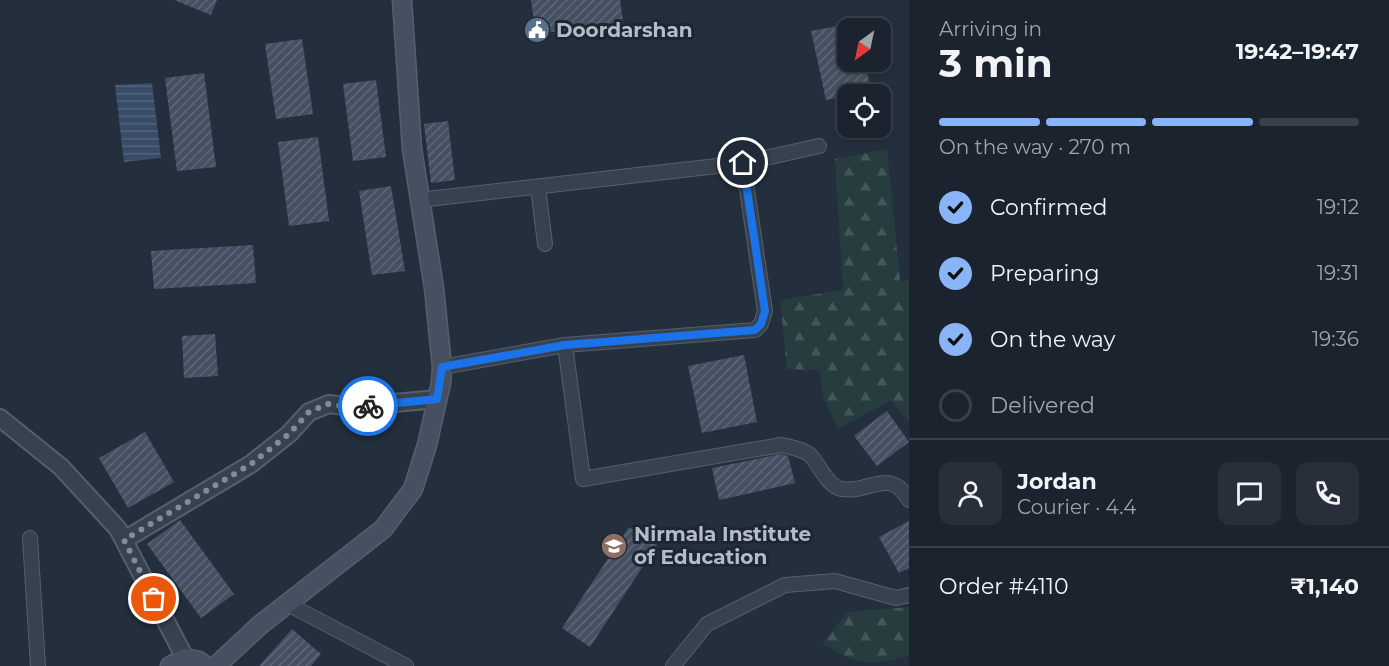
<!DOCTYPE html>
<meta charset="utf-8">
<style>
:root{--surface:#1b232e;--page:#282f3a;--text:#f1f3f6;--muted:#a0a4aa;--line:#39404a;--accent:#8ab4f8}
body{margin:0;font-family:Montserrat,sans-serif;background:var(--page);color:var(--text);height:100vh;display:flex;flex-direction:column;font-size:22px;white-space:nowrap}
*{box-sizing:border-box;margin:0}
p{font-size:20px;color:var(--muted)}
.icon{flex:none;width:33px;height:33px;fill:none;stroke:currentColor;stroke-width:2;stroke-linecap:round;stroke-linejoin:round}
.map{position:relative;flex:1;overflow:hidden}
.drawer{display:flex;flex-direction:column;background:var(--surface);width:480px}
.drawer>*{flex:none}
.needle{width:39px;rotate:213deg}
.fabs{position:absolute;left:837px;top:18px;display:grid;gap:12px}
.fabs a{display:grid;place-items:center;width:54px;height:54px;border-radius:12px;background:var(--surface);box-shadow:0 3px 9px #0003,0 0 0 2px var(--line);font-size:30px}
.pin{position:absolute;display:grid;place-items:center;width:51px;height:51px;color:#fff;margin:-26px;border:3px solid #fff;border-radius:50%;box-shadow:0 2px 6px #0007}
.courier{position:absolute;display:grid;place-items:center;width:60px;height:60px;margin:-30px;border:4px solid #1a73e8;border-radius:50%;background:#fff;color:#222;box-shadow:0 2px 8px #0007}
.headline em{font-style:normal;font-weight:700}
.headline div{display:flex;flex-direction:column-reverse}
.headline{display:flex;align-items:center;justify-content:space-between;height:102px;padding:0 30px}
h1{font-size:39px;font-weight:700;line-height:45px}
.bar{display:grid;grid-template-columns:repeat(4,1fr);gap:9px 6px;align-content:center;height:72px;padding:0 30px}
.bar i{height:8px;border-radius:4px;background:var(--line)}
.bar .on{background:var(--accent)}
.bar p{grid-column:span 4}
.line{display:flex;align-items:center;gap:15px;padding:0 30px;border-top:2px solid var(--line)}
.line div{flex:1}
.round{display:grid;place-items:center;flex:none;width:63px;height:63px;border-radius:12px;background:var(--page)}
ol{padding:0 30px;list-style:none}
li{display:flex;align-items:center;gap:18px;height:66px}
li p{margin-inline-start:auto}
li .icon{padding:6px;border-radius:50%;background:var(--accent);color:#111;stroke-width:4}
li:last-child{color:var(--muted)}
li i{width:33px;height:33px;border:3px solid var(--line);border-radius:50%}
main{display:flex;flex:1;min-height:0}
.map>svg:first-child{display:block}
.forest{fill:url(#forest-firs)}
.water{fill:url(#water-rules)}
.building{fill:url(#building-hatch)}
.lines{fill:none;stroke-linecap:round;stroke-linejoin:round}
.minor-casing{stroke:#565f6c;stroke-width:16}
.tertiary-casing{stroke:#565f6c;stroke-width:20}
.secondary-casing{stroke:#565f6c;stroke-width:21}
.minor{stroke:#38414e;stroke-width:14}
.tertiary{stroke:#38414e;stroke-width:16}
.secondary{stroke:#465061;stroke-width:18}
.done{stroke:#828b98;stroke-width:6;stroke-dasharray:0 10.8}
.route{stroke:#1a73e8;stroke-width:8}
.labels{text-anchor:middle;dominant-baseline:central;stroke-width:6;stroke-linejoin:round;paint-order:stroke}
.poi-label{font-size:20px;font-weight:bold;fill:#b4bcc9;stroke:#1d2633;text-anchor:start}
</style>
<main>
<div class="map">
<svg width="909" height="666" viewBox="0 0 909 666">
<defs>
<pattern id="forest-firs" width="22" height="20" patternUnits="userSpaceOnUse" patternTransform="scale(1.5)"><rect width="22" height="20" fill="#263c3f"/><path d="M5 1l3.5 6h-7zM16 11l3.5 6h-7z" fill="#435659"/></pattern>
<pattern id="water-rules" width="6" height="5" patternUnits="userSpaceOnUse" patternTransform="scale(1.5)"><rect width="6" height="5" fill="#394c67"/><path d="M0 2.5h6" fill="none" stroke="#53647b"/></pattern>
<pattern id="building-hatch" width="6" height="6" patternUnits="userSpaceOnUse" patternTransform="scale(1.5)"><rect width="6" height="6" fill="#455162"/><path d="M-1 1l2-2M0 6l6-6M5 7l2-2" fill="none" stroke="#5d6877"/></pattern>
</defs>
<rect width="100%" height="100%" fill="#242f3e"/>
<g class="forest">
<polygon points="887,149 900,281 909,280 909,422 891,400 838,429 824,399 819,370 787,369 780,300 843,290 835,159"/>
<path d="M909 607V656C864 666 860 666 822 643L848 612Z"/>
</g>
<polygon class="water" points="152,83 161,158 124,162 115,85"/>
<g class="building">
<polygon points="174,0 217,0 211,15"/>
<polygon points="531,0 620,0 624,28 578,33 577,29 536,34"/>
<polygon points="848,24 848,62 865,62 871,90 826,100 811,31"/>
<polygon points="302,39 313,114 276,119 265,44"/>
<polygon points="204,73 216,167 177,171 165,78"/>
<polygon points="376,80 386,157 353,161 343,84"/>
<polygon points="448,121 455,180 431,183 424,124"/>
<polygon points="318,137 329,221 289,226 278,142"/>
<polygon points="391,186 405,271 372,275 359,191"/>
<polygon points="253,245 256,283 154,289 151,251"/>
<polygon points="215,334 218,376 184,378 182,336"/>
<polygon points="744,355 757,422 702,433 688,366"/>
<polygon points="887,411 909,442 877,466 854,436"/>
<polygon points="145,432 174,482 128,508 99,458"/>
<polygon points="781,454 788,456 795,483 719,500 712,468"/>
<polygon points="180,520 234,594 201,618 147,544"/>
<polygon points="909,521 909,568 899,573 879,537"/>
<polygon points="629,527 657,545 590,647 562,628"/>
<polygon points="292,629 321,654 311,666 259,666"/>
</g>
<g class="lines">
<g class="minor-casing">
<g id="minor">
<polyline points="538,187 545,244"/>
<polyline points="419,200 743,163 819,146"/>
<path d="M565 345 583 479 781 445C791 447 803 449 811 456 820 466 828 487 842 489 868 494 890 466 909 500"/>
<polyline points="442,367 565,345 755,330 761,324 765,311 743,163"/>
<polyline points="30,538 38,666"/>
<polyline points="286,603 406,666"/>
<polyline points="673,666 707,624 785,585 835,581 896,598 909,595"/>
</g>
</g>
<g class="tertiary-casing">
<g id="tertiary">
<polyline points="0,418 61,467 118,529 185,658"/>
<polyline points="124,540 251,464 289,434 309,412 329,404 351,407 437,399"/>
</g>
</g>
<g class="secondary-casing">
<g id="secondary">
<polyline points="170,666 185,658 199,661 206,666"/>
<polyline points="216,666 260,625 383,529 413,489 427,445 441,383 442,367 434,288 412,149 402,0"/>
</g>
</g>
<use href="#minor" class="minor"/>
<use href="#tertiary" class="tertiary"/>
<use href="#secondary" class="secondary"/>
</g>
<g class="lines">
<polyline class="done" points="154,599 124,540 251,464 289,434 309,412 328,404 351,407 368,406"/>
<polyline class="route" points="368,406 437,399 442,367 565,345 755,330 761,324 765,311 743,163"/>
</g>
<defs>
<g id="civic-disc" transform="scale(1.35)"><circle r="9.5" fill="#5c6f8a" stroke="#1d2633"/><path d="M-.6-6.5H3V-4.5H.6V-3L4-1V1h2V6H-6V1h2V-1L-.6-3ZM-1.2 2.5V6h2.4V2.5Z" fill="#fff"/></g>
<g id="university-disc" transform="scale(1.35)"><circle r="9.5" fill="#8d6e63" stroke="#1d2633"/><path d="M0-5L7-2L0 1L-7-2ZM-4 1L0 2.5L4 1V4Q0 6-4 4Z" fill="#fff"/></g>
</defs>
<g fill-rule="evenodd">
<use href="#civic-disc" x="537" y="30"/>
<use href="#university-disc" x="614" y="546"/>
</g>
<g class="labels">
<g class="poi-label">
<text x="556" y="30">Doordarshan</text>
<text x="634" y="534">Nirmala Institute<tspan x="634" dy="23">of Education</tspan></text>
</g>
</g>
</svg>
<div class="fabs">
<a><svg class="needle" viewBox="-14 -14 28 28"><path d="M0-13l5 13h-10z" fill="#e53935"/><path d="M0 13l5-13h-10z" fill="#a0a4aa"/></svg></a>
<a><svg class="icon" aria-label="locate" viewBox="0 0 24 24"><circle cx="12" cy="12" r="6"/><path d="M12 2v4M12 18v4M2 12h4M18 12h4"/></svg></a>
</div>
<div class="pin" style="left:154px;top:599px;background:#ea580c"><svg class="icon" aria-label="bag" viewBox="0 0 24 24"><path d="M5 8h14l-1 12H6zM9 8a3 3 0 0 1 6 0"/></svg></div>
<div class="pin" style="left:743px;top:163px;background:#1f2937"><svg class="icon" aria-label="home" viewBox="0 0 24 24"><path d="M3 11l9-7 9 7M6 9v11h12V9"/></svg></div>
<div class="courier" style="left:368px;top:406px"><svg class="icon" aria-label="bike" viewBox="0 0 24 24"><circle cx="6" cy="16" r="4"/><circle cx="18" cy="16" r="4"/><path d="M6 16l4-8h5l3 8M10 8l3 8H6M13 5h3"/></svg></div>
</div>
<section class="drawer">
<div class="headline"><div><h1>3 min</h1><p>Arriving in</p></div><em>19:42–19:47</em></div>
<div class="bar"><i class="on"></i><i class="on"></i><i class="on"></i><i></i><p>On the way · 270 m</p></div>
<ol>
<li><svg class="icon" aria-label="check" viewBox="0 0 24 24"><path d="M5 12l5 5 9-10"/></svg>Confirmed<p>19:12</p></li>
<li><svg class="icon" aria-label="check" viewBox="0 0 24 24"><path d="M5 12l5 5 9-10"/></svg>Preparing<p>19:31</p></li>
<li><svg class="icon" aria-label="check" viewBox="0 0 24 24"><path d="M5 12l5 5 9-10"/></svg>On the way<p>19:36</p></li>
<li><i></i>Delivered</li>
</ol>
<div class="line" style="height:108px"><a class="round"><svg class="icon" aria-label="person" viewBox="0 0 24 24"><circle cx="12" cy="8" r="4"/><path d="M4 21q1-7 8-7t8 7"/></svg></a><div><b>Jordan</b><p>Courier · 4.4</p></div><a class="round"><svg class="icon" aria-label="chat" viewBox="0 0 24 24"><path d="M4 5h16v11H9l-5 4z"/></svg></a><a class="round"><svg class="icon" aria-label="phone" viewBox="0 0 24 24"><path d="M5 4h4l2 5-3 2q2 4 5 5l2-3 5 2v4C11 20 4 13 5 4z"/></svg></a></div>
<div class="line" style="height:78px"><div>Order #4110</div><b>₹1,140</b></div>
</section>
</main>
